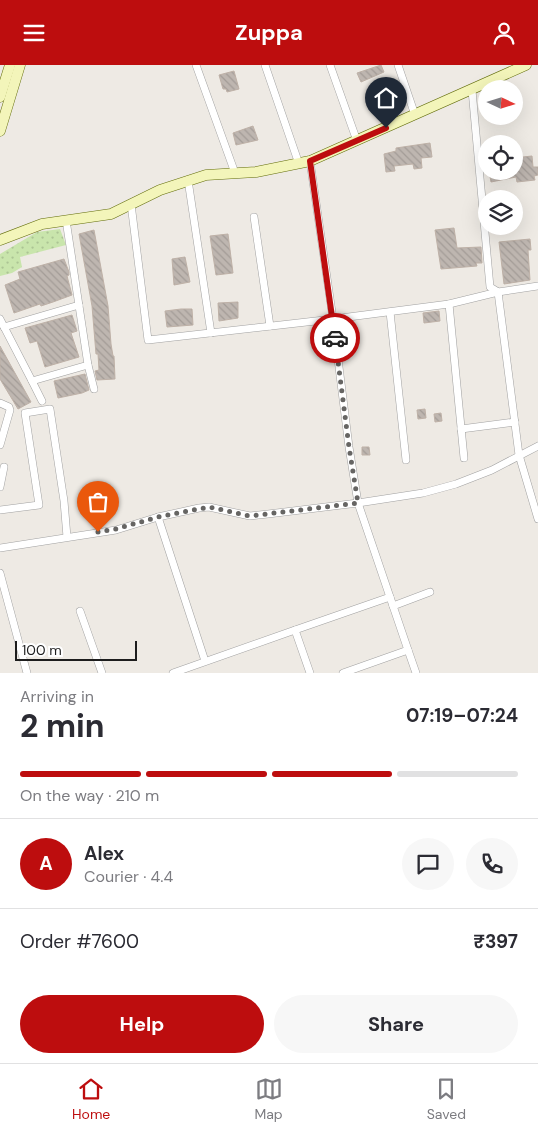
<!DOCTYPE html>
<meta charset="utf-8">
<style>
:root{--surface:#fff;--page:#f7f7f7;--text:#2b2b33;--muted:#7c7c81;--line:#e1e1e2;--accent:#bd0d0e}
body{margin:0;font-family:"DM Sans",sans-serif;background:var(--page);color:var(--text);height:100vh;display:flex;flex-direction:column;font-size:19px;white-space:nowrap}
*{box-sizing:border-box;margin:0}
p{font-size:16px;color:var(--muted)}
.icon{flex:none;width:28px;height:28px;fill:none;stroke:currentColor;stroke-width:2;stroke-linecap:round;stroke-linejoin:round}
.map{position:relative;height:608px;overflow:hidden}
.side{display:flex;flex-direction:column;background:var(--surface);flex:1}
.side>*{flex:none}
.needle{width:32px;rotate:94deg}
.buttons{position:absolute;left:478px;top:15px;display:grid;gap:10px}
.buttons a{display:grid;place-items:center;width:45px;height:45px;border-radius:50%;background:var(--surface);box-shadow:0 5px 20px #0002;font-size:25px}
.scale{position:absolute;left:15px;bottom:12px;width:122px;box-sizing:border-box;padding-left:5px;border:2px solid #1d1d1d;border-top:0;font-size:14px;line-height:18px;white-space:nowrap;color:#1d1d1d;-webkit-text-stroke:4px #fff;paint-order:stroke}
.pin{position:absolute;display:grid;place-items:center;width:42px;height:42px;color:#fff;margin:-51px -21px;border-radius:50% 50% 50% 0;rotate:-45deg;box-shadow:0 0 5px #0007}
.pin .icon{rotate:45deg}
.courier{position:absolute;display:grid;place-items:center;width:50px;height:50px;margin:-25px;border:4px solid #bd0d0e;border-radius:50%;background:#fff;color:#222;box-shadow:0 1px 6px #0007}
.summary em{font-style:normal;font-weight:700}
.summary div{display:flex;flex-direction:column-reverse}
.summary{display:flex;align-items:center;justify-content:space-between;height:85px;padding:0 20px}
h1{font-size:32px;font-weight:700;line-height:38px}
.bar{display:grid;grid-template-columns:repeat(4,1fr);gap:8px 5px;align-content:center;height:60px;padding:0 20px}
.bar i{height:6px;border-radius:4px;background:var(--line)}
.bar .selected{background:var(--accent)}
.bar p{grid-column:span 4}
.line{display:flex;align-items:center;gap:12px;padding:0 20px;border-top:1px solid var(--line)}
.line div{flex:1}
.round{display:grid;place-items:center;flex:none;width:52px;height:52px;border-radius:26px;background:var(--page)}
.primary-button{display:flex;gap:10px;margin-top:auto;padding:10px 20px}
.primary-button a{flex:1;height:58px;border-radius:30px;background:var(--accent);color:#fff;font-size:20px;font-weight:700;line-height:58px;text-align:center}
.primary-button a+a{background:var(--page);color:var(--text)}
header{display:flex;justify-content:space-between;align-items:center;height:65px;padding:0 20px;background:var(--accent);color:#fff;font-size:22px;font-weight:700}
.menu{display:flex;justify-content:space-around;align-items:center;height:70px;border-top:1px solid var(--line);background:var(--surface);font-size:14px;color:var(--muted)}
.menu a{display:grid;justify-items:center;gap:2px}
.menu .selected{color:var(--accent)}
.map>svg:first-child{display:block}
.grass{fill:url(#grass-dots)}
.building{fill:url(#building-back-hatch);stroke:#beb1a7}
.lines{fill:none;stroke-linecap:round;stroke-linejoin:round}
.street-casing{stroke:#a1a1a1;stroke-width:8}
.secondary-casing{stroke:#636d0c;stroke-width:11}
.street{stroke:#fff;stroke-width:7}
.secondary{stroke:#f3f5ba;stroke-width:10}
.done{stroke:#666563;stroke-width:5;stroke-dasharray:0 9}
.route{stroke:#bd0d0e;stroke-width:6}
</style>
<header><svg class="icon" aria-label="menu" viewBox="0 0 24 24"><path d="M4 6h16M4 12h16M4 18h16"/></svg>Zuppa<svg class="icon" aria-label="person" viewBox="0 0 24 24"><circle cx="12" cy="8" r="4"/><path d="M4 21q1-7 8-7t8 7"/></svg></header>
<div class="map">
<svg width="538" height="608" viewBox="0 0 538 608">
<defs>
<pattern id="grass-dots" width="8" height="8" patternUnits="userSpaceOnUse" patternTransform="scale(1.25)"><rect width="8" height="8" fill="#c9e5ac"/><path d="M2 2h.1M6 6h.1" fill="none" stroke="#acc494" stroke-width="1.8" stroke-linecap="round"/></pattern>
<pattern id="building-back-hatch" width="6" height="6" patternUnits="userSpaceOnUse" patternTransform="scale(1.25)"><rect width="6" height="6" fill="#beb6b0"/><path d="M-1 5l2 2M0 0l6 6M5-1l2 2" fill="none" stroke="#a39c97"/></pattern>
</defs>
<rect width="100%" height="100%" fill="#eeeae4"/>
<polygon class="grass" points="60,164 66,180 20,192 22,202 12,208 0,211 0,189 37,167"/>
<g class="building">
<polygon points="381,0 384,7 361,17 357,8"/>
<polygon points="234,6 239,24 227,27 226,24 223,24 219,10"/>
<polygon points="253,61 258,75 236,80 233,68"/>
<polygon points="430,78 432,92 421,93 422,103 414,104 413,99 394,101 395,106 386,107 384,89 396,86 396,83"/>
<polygon points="532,91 533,102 538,102 538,110 534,111 535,115 517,117 516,112 491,117 489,106 516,106 514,93"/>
<polygon points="454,163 457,183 481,182 482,198 476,198 477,201 441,204 435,165"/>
<polygon points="94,165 108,241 111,279 113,291 114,291 115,314 97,315 95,306 99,305 98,289 96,289 92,241 79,169"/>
<polygon points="228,169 233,208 216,210 210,171"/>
<polygon points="530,174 531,185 528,185 530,215 504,219 499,177"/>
<polygon points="185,192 190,217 174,220 172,194"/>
<polygon points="64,194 69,207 69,210 67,211 72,230 53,237 41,241 40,239 14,248 5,220 20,214 18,207"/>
<polygon points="238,237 238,253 219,256 218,238"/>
<polygon points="181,244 192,244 193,260 167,262 165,246"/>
<polygon points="439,246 440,256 424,258 423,248"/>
<polygon points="72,250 77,266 71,268 79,292 45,302 37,276 30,278 25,263"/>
<polygon points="0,281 31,337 18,344 0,314"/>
<polygon points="85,309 89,325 82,328 58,333 54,316"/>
<polygon points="425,344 426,353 418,354 417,345"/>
<polygon points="441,348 442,356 435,357 434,349"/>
<polygon points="362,382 369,382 370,390 362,390"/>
</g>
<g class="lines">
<g class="street-casing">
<g id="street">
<polyline points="196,0 235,108"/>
<polyline points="265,0 299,99"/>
<polyline points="330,0 357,76"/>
<polyline points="398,0 415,50"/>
<polyline points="472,25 490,222 498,227 538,221"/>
<polyline points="188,115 211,268"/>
<polyline points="131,139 148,275 333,254 310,96"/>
<polyline points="254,152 270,261"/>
<polyline points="449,239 464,393"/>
<polyline points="390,247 406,395"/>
<polyline points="0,254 32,316 88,300 66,155"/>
<polyline points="4,262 79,240"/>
<polyline points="88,300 94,324"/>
<polyline points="32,316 42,336"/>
<polyline points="0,338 9,342 10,345 0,380"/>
<polyline points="461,364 515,357"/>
<polyline points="0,422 4,402"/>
<polyline points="0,445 39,440 25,348 50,344 64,436 67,472"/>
<polyline points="158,452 205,596"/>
<polyline points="0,483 116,465 158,452 199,443 209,442 250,451 268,449 358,438 423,428 456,419 492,405 538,381"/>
<polyline points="0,508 27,608"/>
<polyline points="393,541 430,527"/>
<polyline points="80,546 102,608"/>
<polyline points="408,585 358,438 349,382 333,254 449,239 498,227 519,390 538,454"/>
<polyline points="173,608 295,565"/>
<polyline points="310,608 295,565 390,532"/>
<polyline points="343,608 408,585 416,608"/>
</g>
</g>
<g class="secondary-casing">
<g id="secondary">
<polyline points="0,32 10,0"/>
<polyline points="0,66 20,0"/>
<polyline points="0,175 42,159 111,149 160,125 206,110 256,107 310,96 526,0"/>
</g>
</g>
<use href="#street" class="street"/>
<use href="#secondary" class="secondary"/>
</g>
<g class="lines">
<polyline class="done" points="98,467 116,464 158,452 209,442 250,451 358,438 349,382 335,273"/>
<polyline class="route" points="335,273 310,96 386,63"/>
</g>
</svg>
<div class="buttons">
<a><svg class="needle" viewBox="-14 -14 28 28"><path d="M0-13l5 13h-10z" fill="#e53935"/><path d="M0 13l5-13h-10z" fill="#7c7c81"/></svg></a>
<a><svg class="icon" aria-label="locate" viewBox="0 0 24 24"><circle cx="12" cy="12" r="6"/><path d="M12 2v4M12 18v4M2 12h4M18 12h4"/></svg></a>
<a><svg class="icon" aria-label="layers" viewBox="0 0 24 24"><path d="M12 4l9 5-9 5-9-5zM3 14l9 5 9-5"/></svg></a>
</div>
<div class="scale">100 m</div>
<div class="pin" style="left:98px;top:467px;background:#ea580c"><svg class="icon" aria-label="bag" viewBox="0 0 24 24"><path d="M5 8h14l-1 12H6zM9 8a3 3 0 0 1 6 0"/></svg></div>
<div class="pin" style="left:386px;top:63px;background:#1f2937"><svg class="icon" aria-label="home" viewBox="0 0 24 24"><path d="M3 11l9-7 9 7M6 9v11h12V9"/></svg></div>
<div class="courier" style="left:335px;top:273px"><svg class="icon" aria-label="car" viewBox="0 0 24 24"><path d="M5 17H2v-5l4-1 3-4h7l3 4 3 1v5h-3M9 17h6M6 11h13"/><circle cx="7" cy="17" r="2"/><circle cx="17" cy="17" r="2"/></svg></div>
</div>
<section class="side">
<div class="summary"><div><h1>2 min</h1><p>Arriving in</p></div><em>07:19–07:24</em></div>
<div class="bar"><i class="selected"></i><i class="selected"></i><i class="selected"></i><i></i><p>On the way · 210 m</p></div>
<div class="line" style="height:90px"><b class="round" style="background:var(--accent);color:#fff">A</b><div><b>Alex</b><p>Courier · 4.4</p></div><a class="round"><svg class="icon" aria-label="chat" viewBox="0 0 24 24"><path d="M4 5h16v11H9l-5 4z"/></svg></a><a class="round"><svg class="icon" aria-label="phone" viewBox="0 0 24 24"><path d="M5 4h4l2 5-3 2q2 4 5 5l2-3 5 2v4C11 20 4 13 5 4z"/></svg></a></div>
<div class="line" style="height:65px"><div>Order #7600</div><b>₹397</b></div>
<div class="primary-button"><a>Help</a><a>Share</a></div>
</section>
<nav class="menu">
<a class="selected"><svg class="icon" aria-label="home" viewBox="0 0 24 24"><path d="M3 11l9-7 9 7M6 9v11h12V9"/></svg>Home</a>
<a><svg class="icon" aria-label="map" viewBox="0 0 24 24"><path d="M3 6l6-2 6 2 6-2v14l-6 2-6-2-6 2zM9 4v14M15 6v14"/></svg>Map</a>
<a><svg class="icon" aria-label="saved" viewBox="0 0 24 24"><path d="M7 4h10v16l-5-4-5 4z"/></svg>Saved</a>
</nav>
